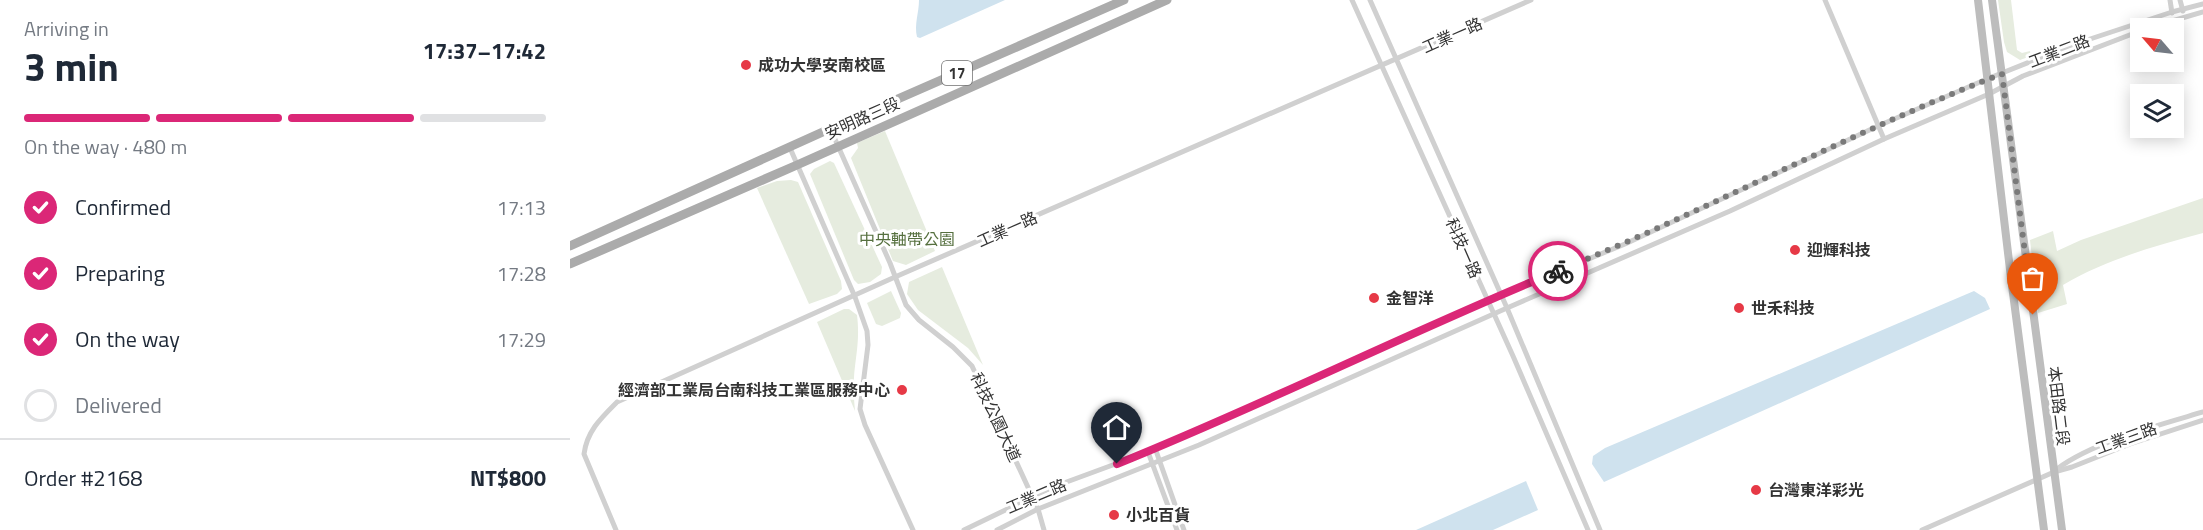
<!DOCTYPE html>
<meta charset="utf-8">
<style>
:root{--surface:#fff;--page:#f6f6f7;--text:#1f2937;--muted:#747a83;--line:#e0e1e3;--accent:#db2777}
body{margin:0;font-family:"Titillium Web","Noto Sans TC",sans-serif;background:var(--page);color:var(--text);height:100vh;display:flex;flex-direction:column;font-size:22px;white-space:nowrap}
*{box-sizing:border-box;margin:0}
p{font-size:20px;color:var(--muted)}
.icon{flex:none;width:33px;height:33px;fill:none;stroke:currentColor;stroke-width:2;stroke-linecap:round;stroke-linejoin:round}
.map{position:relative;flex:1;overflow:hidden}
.drawer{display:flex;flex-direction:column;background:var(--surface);width:570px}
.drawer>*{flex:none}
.needle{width:39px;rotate:298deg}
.fabs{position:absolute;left:1560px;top:18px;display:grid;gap:12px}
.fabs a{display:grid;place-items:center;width:54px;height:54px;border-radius:0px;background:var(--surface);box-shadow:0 3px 15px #0003;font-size:30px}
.pin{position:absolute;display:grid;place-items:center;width:51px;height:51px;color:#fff;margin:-62px -26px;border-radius:50% 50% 50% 0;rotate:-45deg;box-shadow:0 0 6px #0007}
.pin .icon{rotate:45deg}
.courier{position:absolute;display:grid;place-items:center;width:60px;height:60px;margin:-30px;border:4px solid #db2777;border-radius:50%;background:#fff;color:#222;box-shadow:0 2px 8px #0007}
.headline em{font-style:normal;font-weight:700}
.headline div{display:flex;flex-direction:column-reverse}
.headline{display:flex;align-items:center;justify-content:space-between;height:102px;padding:0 24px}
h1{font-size:39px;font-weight:700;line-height:45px}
.bar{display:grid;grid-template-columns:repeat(4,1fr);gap:9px 6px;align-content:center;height:72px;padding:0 24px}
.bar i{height:8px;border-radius:4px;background:var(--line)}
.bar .current{background:var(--accent)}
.bar p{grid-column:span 4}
.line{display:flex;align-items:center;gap:15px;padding:0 24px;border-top:2px solid var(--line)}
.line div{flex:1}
ol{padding:0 24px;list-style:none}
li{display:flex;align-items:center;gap:18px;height:66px}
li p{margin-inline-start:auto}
li .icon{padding:6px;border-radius:50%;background:var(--accent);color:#fff;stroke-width:4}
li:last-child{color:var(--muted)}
li i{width:33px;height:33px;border:3px solid var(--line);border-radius:50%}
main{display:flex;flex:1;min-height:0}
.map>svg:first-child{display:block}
.green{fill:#e6ecdf}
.water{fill:#cfe2ee}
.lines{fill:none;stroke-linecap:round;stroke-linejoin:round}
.street{stroke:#d0d0d0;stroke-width:5}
.secondary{stroke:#bdbdbd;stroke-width:8}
.primary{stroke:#ababab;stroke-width:9}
.done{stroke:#7a7a7a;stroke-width:6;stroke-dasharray:0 10.8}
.route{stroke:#db2777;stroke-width:8}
.poi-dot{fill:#e63946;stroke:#fff;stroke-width:2}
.labels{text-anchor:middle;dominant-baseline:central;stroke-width:6;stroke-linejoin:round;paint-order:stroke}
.shield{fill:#fff;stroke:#707070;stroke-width:1.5}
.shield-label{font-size:15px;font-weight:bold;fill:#333}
.street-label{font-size:16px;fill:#333;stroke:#fff}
.poi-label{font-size:16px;font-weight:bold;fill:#333;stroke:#fff;text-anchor:start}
.park-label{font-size:16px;fill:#56703f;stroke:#fff}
</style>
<main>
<section class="drawer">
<div class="headline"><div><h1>3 min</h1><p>Arriving in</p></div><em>17:37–17:42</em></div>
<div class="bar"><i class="current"></i><i class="current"></i><i class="current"></i><i></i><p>On the way · 480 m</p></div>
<ol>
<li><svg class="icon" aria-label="check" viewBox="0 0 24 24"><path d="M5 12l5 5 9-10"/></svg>Confirmed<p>17:13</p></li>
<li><svg class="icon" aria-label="check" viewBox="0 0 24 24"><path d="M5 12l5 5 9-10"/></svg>Preparing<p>17:28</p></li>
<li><svg class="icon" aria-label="check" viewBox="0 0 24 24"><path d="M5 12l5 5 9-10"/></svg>On the way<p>17:29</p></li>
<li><i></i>Delivered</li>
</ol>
<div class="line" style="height:78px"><div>Order #2168</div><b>NT$800</b></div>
</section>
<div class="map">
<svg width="1633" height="530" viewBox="0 0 1633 530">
<rect width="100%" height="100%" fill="#fff"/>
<g class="green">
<polygon points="1428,0 1441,0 1447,50 1452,53 1460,51 1461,56 1450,60 1437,52 1434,42"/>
<polygon points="315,131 365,251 336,265 323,261 281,158 288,148 287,143"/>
<polygon points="260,161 264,163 312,267 311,274 300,282 288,284 284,280 240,174 244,169"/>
<polygon points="221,180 228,182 271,281 272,289 267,294 239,304 187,188 207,181"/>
<path d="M1633 198V233C1585 246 1537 259 1493 285L1497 304 1468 313 1460 240 1483 231 1487 251 1511 240Z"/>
<polygon points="372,267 413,365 398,348 348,310 337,294 339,282"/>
<polygon points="321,291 331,313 330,318 312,326 306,324 297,303"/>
<path d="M274 309H279L287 315C290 340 286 353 284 377 283 388 284 400 285 411L247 322Z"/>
</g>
<g class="water">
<path d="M349 0H435L350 38 347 37C344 24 349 13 349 0Z"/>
<polygon points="1404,291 1415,298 1420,309 1034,482 1022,464 1023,456 1035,448"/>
<polygon points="956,481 968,510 923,530 846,530"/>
</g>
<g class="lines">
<g class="street">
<polyline points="782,0 943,356 1018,530"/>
<polyline points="800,0 937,308 1030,530"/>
<polyline points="1255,0 1314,139"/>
<polyline points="1600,0 1602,13"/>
<polyline points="1610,0 1613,11"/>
<polyline points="1578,28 1633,12"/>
<polyline points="260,128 320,263 336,305 349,320 383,347 402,366 468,509 474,530"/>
<polyline points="220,148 285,297 297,331 298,345 290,409 295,425 343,530"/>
<polyline points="585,448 614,530"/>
<polyline points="578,452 607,530"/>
<path d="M1487 469C1523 442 1589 425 1633 412"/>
<path d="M46 530 14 454C17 431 31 418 47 402L325 277 961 0"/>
<polyline points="394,530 483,487 578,452 931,295 1055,244 1308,126 1417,79 1505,44 1602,12 1633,4"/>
<polyline points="427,530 468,509 629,445 937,308 1160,211 1314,139 1419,94 1453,76 1570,31"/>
<polyline points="1352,530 1484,472 1502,467 1560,444 1633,420"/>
</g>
<g class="secondary">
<polyline points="1408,0 1441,278 1474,530"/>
<polyline points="1422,0 1492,530"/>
</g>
<g class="primary">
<polyline points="0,246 266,126 554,0"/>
<polyline points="0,264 227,165 597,0"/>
</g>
</g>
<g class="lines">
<path class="done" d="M988 271C1138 210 1281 132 1432 74L1463 315"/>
<path class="route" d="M547 464C696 404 839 332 988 271"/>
</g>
<g class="poi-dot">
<circle cx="176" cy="65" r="6"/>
<circle cx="1225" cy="250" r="6"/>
<circle cx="804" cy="298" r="6"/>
<circle cx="1169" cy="308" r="6"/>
<circle cx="332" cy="390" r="6"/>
<circle cx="1186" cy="490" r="6"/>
<circle cx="544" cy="515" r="6"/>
</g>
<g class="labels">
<rect class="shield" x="372" y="61" width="30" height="24" rx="4.5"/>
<g class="shield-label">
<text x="387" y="73">17</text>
</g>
<g class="street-label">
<text transform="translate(882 35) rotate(-24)">工業一路</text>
<text transform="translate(1489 51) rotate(-21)">工業二路</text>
<text transform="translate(292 118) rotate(-24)">安明路三段</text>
<text transform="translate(437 229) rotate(-24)">工業一路</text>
<text transform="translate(894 248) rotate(66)">科技一路</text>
<text transform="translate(1489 406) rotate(83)">本田路二段</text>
<text transform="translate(426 417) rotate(65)">科技公園大道</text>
<text transform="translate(1556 438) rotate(-20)">工業三路</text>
<text transform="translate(466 496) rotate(-23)">工業二路</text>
</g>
<g class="poi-label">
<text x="188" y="65">成功大學安南校區</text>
<text x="1237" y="250">迎輝科技</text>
<text x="816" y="298">金智洋</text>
<text x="1181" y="308">世禾科技</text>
<text x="320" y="390" text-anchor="end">經濟部工業局台南科技工業區服務中心</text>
<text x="1198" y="490">台灣東洋彩光</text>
<text x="556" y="515">小北百貨</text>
</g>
<g class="park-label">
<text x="337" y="239">中央軸帶公園</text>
</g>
</g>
</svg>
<div class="fabs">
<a><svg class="needle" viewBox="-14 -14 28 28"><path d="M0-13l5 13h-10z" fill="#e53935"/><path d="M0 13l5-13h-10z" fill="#747a83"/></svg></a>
<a><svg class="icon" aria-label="layers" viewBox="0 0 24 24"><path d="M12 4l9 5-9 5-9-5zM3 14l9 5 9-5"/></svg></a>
</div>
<div class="pin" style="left:1463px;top:315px;background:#ea580c"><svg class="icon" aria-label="bag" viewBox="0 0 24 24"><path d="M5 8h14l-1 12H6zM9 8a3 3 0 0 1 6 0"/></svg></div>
<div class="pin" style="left:547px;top:464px;background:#1f2937"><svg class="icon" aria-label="home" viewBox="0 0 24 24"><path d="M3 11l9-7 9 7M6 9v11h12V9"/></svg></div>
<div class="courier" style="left:988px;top:271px"><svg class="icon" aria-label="bike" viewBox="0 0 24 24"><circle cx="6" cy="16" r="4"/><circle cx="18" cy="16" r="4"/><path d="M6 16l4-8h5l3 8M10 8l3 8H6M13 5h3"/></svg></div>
</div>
</main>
